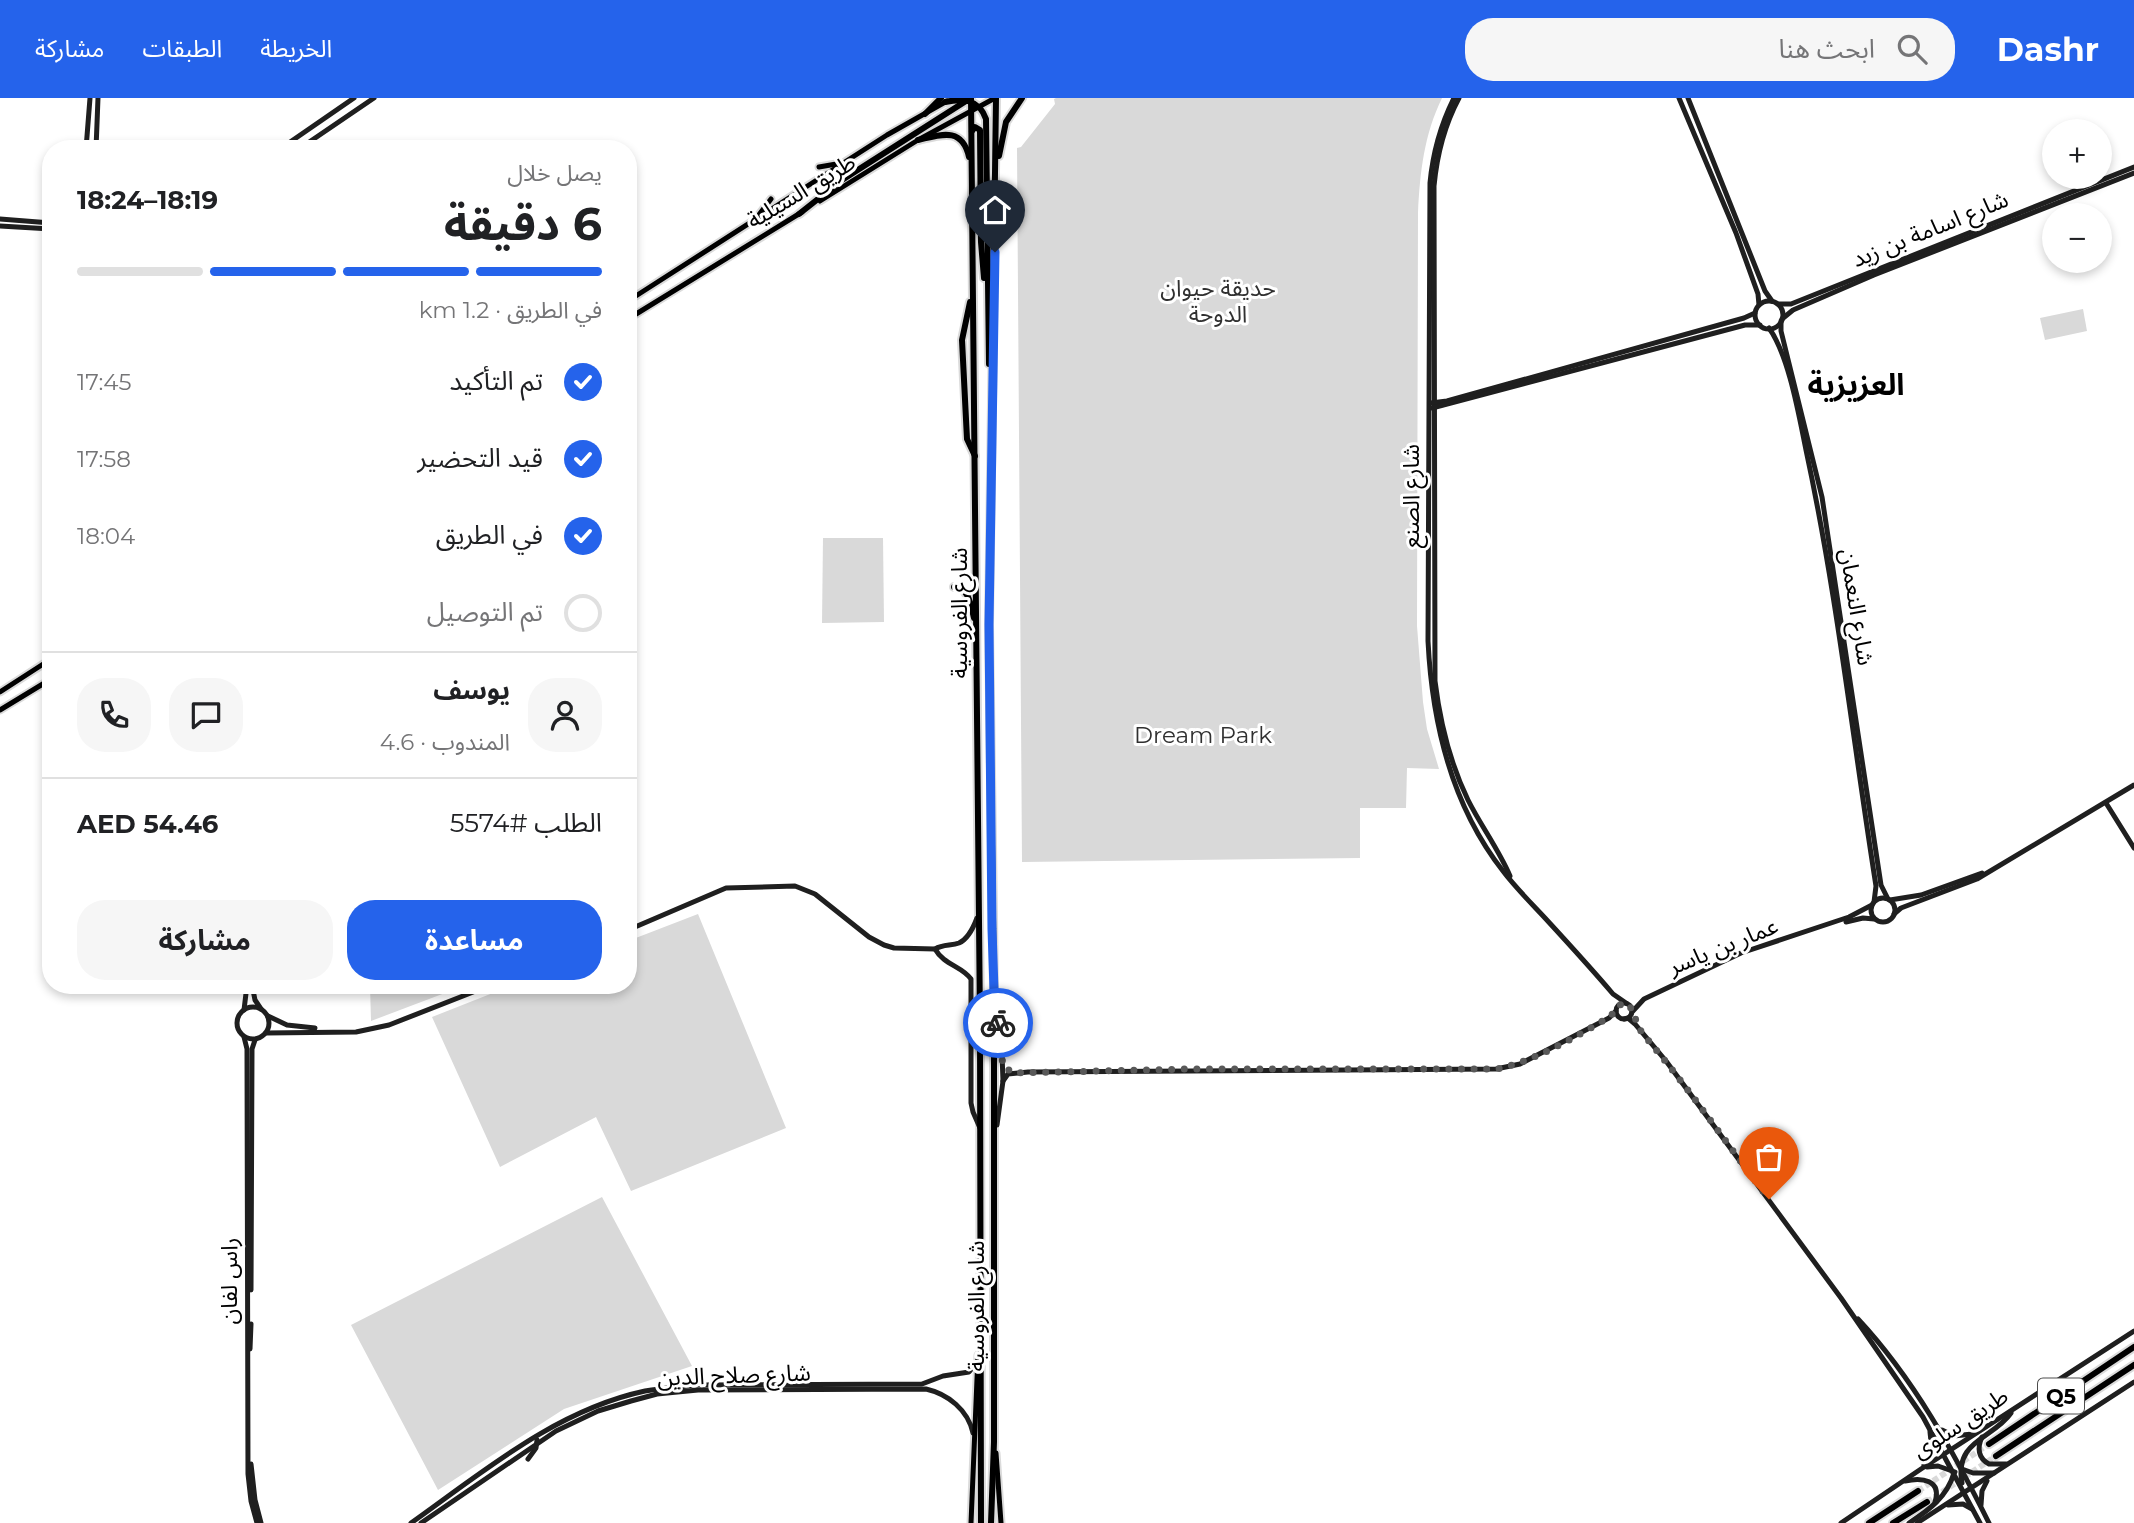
<!DOCTYPE html>
<html lang="ar">
<meta charset="utf-8">
<style>
:root{--surface:#fff;--page:#f6f6f6;--text:#202124;--muted:#757577;--line:#e0e0e0;--accent:#2563eb}
body{margin:0;font-family:Montserrat,"Noto Sans Arabic",sans-serif;background:var(--page);color:var(--text);direction:rtl;height:100vh;display:flex;flex-direction:column;font-size:26px;white-space:nowrap}
*{box-sizing:border-box;margin:0}
p{font-size:23px;color:var(--muted)}
.icon{flex:none;width:38px;height:38px;fill:none;stroke:currentColor;stroke-width:2;stroke-linecap:round;stroke-linejoin:round}
.map{position:relative;flex:1;overflow:hidden;direction:ltr}
.side{position:absolute;left:42px;top:42px;width:595px;height:854px;display:flex;flex-direction:column;background:var(--surface);border-radius:28px;box-shadow:0 4px 10px #0003;direction:rtl}
.side>*{flex:none}
.controls{position:absolute;left:2042px;top:21px;display:grid;gap:14px}
.controls a{display:grid;place-items:center;width:70px;height:70px;border-radius:50%;background:var(--surface);box-shadow:0 4px 10px #0003;font-size:35px}
.pin{position:absolute;display:grid;place-items:center;width:60px;height:60px;color:#fff;margin:-72px -30px;border-radius:50% 50% 50% 0;rotate:-45deg;box-shadow:0 0 7px #0007}
.pin .icon{rotate:45deg}
.courier{position:absolute;display:grid;place-items:center;width:70px;height:70px;margin:-35px;border:5px solid #2563eb;border-radius:50%;background:#fff;color:#222;box-shadow:0 2px 9px #0007}
.summary em{font-style:normal;font-weight:700}
.summary div{display:flex;flex-direction:column-reverse}
.summary{display:flex;align-items:center;justify-content:space-between;height:119px;padding:0 35px}
h1{font-size:46px;font-weight:700;line-height:52px}
.bar{display:grid;grid-template-columns:repeat(4,1fr);gap:10px 7px;align-content:center;height:84px;padding:0 35px}
.bar i{height:9px;border-radius:5px;background:var(--line)}
.bar .current{background:var(--accent)}
.bar p{grid-column:span 4}
.line{display:flex;align-items:center;gap:18px;padding:0 35px;border-top:2px solid var(--line)}
.line div{flex:1}
.round{display:grid;place-items:center;flex:none;width:74px;height:74px;border-radius:28px;background:var(--page)}
ol{padding:0 35px;list-style:none}
li{display:flex;align-items:center;gap:21px;height:77px}
li p{margin-inline-start:auto}
li .icon{padding:7px;border-radius:50%;background:var(--accent);color:#fff;stroke-width:4}
li:last-child{color:var(--muted)}
li i{width:38px;height:38px;border:4px solid var(--line);border-radius:50%}
.action{display:flex;gap:14px;margin-top:auto;padding:14px 35px}
.action a{flex:1;height:80px;border-radius:28px;background:var(--accent);color:#fff;font-size:28px;font-weight:700;line-height:80px;text-align:center}
.action a+a{background:var(--page);color:var(--text)}
header{display:flex;align-items:center;gap:42px;box-sizing:border-box;height:98px;padding:0 35px;background:var(--accent);color:#fff}
header strong{font-size:33px}
nav{display:flex;gap:38px;margin-inline-start:auto;font-size:24px}
.search{width:490px;height:63px;background:var(--page);display:flex;align-items:center;gap:18px;box-sizing:border-box;padding:0 24px;border-radius:28px;color:var(--muted);font-size:26px}
.map>svg:first-child{display:block}
.green{fill:#d9d9d9}
.lines{fill:none;stroke-linecap:round;stroke-linejoin:round}
.highway-tunnel{stroke:#d9d9d9;stroke-width:6;stroke-dasharray:6 3;stroke-linecap:butt}
.primary-casing{stroke:#dbdbdb;stroke-width:9}
.highway-casing{stroke:#dbdbdb;stroke-width:10}
.secondary{stroke:#1f1f1f;stroke-width:5}
.primary{stroke:#000;stroke-width:5}
.highway{stroke:#000;stroke-width:6}
.done{stroke:#595959;stroke-width:7;stroke-dasharray:0 12.6}
.route{stroke:#2563eb;stroke-width:9}
.labels{text-anchor:middle;dominant-baseline:central;stroke-width:6;stroke-linejoin:round;paint-order:stroke}
.shield{fill:#fff;stroke:#4c4c4c;stroke-width:2}
.shield-label{font-size:21px;font-weight:bold;fill:#000}
.street-label{font-size:23px;fill:#000;stroke:#fff}
.park-label{font-size:23px;fill:#303030;stroke:#fff}
.district-label{font-size:30px;font-weight:bold;fill:#000;stroke:#fff}
</style>
<header>
<strong>Dashr</strong>
<div class="search"><svg class="icon" aria-label="search" viewBox="0 0 24 24"><circle cx="10" cy="10" r="6"/><path d="M15 15l6 6"/></svg>ابحث هنا</div>
<nav><a>الخريطة</a><a>الطبقات</a><a>مشاركة</a></nav>
</header>
<div class="map">
<svg width="2134" height="1425" viewBox="0 0 2134 1425">
<rect width="100%" height="100%" fill="#fff"/>
<g class="green">
<path d="M1056 0H1442C1424 37 1420 74 1418 115L1417 528 1423 604 1427 631 1439 671 1407 670 1406 710H1360V760L1022 764 1017 50 1021 49 1055 6 1054 1Z"/>
<polygon points="2083,211 2087,233 2045,242 2040,220"/>
<polygon points="823,440 883,440 884,524 822,525"/>
<polygon points="698,816 786,1030 631,1093 596,1019 500,1069 432,919 513,887 628,887 628,843"/>
<polygon points="370,887 466,887 371,923"/>
<polygon points="602,1099 692,1268 564,1311 438,1392 351,1227"/>
</g>
<g class="lines">
<g class="highway-tunnel">
<polyline points="1918,1393 1989,1346"/>
<polyline points="1927,1404 1996,1358"/>
</g>
<g class="primary-casing">
<g id="primary">
<polyline points="819,69 842,65"/>
<polyline points="820,103 918,42 995,0"/>
<polyline points="758,118 771,101"/>
<polyline points="628,203 887,37 947,3"/>
<polyline points="628,221 802,114"/>
<polyline points="0,594 51,561"/>
<polyline points="0,612 51,581"/>
<polyline points="996,1355 1001,1425"/>
<polyline points="971,1425 978,1257"/>
</g>
</g>
<g class="highway-casing">
<g id="highway">
<polyline points="971,0 980,926 981,1425"/>
<path d="M945 4C963 0 979 1 986 21L989 266"/>
<polyline points="925,16 941,0"/>
<polyline points="972,33 975,29 980,32 981,144 984,180"/>
<path d="M918 42C940 37 962 28 969 59"/>
<polyline points="999,58 1006,24 1022,0"/>
<polyline points="799,116 842,82 966,3"/>
<polyline points="970,204 962,242 967,341 975,358"/>
<path d="M954 489C969 489 971 508 974 520"/>
<polyline points="1989,1346 2134,1249"/>
<polyline points="1996,1358 2134,1267"/>
<polyline points="991,1425 994,1344 994,892 989,527 996,0"/>
<polyline points="1869,1425 1918,1393"/>
<polyline points="1893,1425 1927,1404"/>
</g>
</g>
<g class="secondary">
<path d="M1454 0C1440 28 1433 53 1430 85L1428 543C1432 624 1451 707 1503 773 1515 789 1531 805 1545 820 1568 845 1591 870 1613 896L1626 905"/>
<path d="M1459 0C1444 28 1437 56 1434 88L1435 583C1440 624 1450 665 1468 702 1481 728 1499 752 1510 778"/>
<polyline points="1679,0 1736,135 1758,196 1759,207"/>
<polyline points="1688,0 1765,193 1772,203"/>
<polyline points="86,51 90,0"/>
<polyline points="96,51 98,0"/>
<polyline points="280,51 354,0"/>
<polyline points="299,51 374,0"/>
<polyline points="0,121 51,125"/>
<polyline points="0,128 51,131"/>
<circle cx="1769" cy="217" r="14"/>
<polyline points="1778,206 1791,206 2134,69"/>
<polyline points="1782,221 1793,212 1874,177 2134,75"/>
<polyline points="1781,223 1781,233 1822,399 1881,787 1888,801"/>
<path d="M1769 230C1789 258 1799 318 1806 352 1837 496 1853 643 1876 788L1874 804"/>
<polyline points="1431,305 1447,303 1744,220 1755,215"/>
<polyline points="1432,310 1745,227 1760,227"/>
<polyline points="2106,705 2134,750"/>
<circle cx="1883" cy="812" r="12"/>
<polyline points="1890,802 1921,797 1982,775"/>
<polyline points="1894,816 1901,810 1977,781 2134,687"/>
<polyline points="1846,824 1863,820 1874,821"/>
<path d="M628 832 726 790 795 788 815 796 869 839 884 847 894 850 935 851C943 846 951 848 959 845 968 841 974 828 977 820"/>
<path d="M935 851C944 867 962 868 971 881V1005L973 1014 980 1030"/>
<polyline points="252,887 255,902 261,911"/>
<circle cx="1624" cy="913" r="8"/>
<circle cx="253" cy="925" r="16"/>
<polyline points="244,912 247,887"/>
<polyline points="996,912 1002,956 1003,983 997,1027"/>
<polyline points="1632,914 1644,901 1741,855 1849,819 1872,807"/>
<polyline points="268,918 287,927 315,930"/>
<polyline points="1624,921 1628,920 1635,926 1666,963 1841,1200 1923,1319 1980,1425"/>
<polyline points="266,935 356,934 389,927 491,887"/>
<polyline points="244,939 247,951 248,1376 251,1403 257,1425"/>
<polyline points="1003,983 1008,976 1028,974 1496,971 1520,966 1609,920 1616,913"/>
<polyline points="251,1192 252,951 255,942"/>
<path d="M1858 1221C1914 1281 1953 1353 1989 1425"/>
<polyline points="250,1251 251,1226"/>
<polyline points="1942,1332 1954,1338 1972,1336"/>
<path d="M1982 1339C1977 1350 1978 1360 1989 1366H2006"/>
<polyline points="528,1361 536,1350 537,1342"/>
<polyline points="251,1366 255,1402 261,1425"/>
<polyline points="1924,1367 1932,1353 1930,1334"/>
<polyline points="1927,1369 1938,1368 1955,1374"/>
<polyline points="1962,1371 1973,1375 1994,1375"/>
<path d="M1905 1383C1922 1379 1942 1382 1935 1404"/>
<path d="M1962 1385C1954 1342 1993 1341 2011 1315"/>
<polyline points="1948,1407 1963,1406 1972,1411"/>
<polyline points="1981,1407 1982,1393 1987,1383"/>
<path d="M411 1425C483 1374 556 1312 645 1293 662 1290 680 1289 698 1287L922 1286 943 1278 969 1274 977 1264"/>
<path d="M421 1425 556 1333 598 1313 631 1303 657 1296 698 1292 926 1291C948 1296 968 1312 973 1335"/>
<polyline points="1841,1425 1921,1371 2134,1233"/>
<path d="M1909 1425C1929 1412 1947 1399 1954 1375"/>
<polyline points="1917,1425 2134,1284"/>
</g>
<use href="#primary" class="primary"/>
<use href="#highway" class="highway"/>
</g>
<g class="lines">
<path class="done" d="M998 925 1003 968 1013 975 1189 971H1496C1531 965 1575 939 1606 921 1616 916 1615 906 1626 905 1634 909 1635 926 1643 936 1688 989 1727 1046 1769 1101"/>
<polyline class="route" points="995,154 989,527 992,831 994,892 998,925"/>
</g>
<g class="labels">
<rect class="shield" x="2038" y="1280.5" width="46" height="35" rx="5"/>
<g class="shield-label">
<text x="2061" y="1298">Q5</text>
</g>
<g class="street-label">
<text transform="translate(801 93) rotate(-31)">طريق السيلية</text>
<text transform="translate(1930 131) rotate(-22)">شارع اسامة بن زيد</text>
<text transform="translate(1411 398) rotate(-90)">شارع الصنع</text>
<text transform="translate(1857 509) rotate(81)">شارع النعمان</text>
<text transform="translate(959 515) rotate(-90)">شارع الفروسية</text>
<text transform="translate(1723 848) rotate(-22)">عمار بن ياسر</text>
<text transform="translate(229 1183) rotate(-90)">راس لفان</text>
<text transform="translate(976 1208) rotate(-90)">شارع الفروسية</text>
<text transform="translate(734 1277) rotate(-2)">شارع صلاح الدين</text>
<text transform="translate(1960 1325) rotate(-33)">طريق سلوى</text>
</g>
<g class="park-label">
<text x="1218" y="190">حديقة حيوان<tspan x="1218" dy="26">الدوحة</tspan></text>
<text x="1203" y="637">Dream Park</text>
</g>
<g class="district-label">
<text x="1856" y="286">العزيزية</text>
</g>
</g>
</svg>
<div class="controls">
<a>+</a>
<a>−</a>
</div>
<div class="pin" style="left:1769px;top:1101px;background:#ea580c"><svg class="icon" aria-label="bag" viewBox="0 0 24 24"><path d="M5 8h14l-1 12H6zM9 8a3 3 0 0 1 6 0"/></svg></div>
<div class="pin" style="left:995px;top:154px;background:#1f2937"><svg class="icon" aria-label="home" viewBox="0 0 24 24"><path d="M3 11l9-7 9 7M6 9v11h12V9"/></svg></div>
<div class="courier" style="left:998px;top:925px"><svg class="icon" aria-label="bike" viewBox="0 0 24 24"><circle cx="6" cy="16" r="4"/><circle cx="18" cy="16" r="4"/><path d="M6 16l4-8h5l3 8M10 8l3 8H6M13 5h3"/></svg></div>
<section class="side">
<div class="summary"><div><h1>6 دقيقة</h1><p>يصل خلال</p></div><em>18:19–18:24</em></div>
<div class="bar"><i class="current"></i><i class="current"></i><i class="current"></i><i></i><p>في الطريق · 1.2 km</p></div>
<ol>
<li><svg class="icon" aria-label="check" viewBox="0 0 24 24"><path d="M5 12l5 5 9-10"/></svg>تم التأكيد<p>17:45</p></li>
<li><svg class="icon" aria-label="check" viewBox="0 0 24 24"><path d="M5 12l5 5 9-10"/></svg>قيد التحضير<p>17:58</p></li>
<li><svg class="icon" aria-label="check" viewBox="0 0 24 24"><path d="M5 12l5 5 9-10"/></svg>في الطريق<p>18:04</p></li>
<li><i></i>تم التوصيل</li>
</ol>
<div class="line" style="height:126px"><a class="round"><svg class="icon" aria-label="person" viewBox="0 0 24 24"><circle cx="12" cy="8" r="4"/><path d="M4 21q1-7 8-7t8 7"/></svg></a><div><b>يوسف</b><p>المندوب · 4.6</p></div><a class="round"><svg class="icon" aria-label="chat" viewBox="0 0 24 24"><path d="M4 5h16v11H9l-5 4z"/></svg></a><a class="round"><svg class="icon" aria-label="phone" viewBox="0 0 24 24"><path d="M5 4h4l2 5-3 2q2 4 5 5l2-3 5 2v4C11 20 4 13 5 4z"/></svg></a></div>
<div class="line" style="height:91px"><div>الطلب #5574</div><b>AED 54.46</b></div>
<div class="action"><a>مساعدة</a><a>مشاركة</a></div>
</section>
</div>
